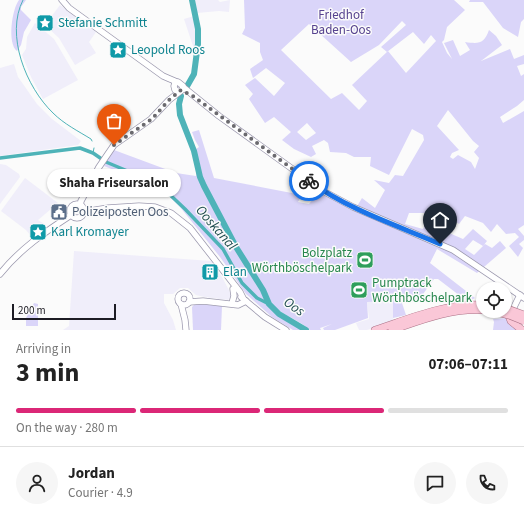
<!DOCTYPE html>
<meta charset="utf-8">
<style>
:root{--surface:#fff;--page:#f6f6f6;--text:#222;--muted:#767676;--line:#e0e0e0;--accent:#db2777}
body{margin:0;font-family:"Source Sans 3",sans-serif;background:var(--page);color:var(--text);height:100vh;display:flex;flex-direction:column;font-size:15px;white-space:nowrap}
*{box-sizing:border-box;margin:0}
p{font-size:13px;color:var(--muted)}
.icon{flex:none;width:22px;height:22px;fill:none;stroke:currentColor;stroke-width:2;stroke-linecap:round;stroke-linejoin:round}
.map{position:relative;height:330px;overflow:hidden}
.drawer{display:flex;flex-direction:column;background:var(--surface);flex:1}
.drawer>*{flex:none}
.buttons{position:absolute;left:476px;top:282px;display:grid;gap:8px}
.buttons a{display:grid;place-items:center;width:36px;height:36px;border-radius:50%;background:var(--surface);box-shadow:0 1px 3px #0004;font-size:20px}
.scale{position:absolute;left:12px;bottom:10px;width:104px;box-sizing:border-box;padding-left:4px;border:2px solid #1d1c24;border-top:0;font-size:11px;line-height:14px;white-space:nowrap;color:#1d1c24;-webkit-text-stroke:3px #fbfbfb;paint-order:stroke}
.pin{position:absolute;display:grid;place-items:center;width:34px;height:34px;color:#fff;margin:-41px -17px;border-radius:50% 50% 50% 0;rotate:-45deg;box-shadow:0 0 4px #0007}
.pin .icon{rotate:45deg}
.courier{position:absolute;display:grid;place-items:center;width:40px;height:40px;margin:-20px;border:3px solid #1a73e8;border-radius:50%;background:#fff;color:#222;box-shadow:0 1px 5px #0007}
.bubble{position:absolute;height:28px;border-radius:14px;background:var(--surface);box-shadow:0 1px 3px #0004;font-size:13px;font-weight:700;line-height:28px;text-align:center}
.summary em{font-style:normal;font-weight:700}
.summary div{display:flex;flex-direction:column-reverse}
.summary{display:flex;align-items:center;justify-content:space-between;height:68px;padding:0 16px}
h1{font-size:26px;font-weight:700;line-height:30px}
.bar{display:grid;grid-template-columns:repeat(4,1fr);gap:6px 4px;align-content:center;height:48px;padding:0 16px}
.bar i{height:5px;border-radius:3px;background:var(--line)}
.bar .active{background:var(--accent)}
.bar p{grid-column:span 4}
.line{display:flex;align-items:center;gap:10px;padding:0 16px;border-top:1px solid var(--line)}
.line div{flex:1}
.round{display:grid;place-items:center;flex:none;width:42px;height:42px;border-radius:21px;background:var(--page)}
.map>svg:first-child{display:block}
.built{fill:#f0eefa}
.green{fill:#dad5f9;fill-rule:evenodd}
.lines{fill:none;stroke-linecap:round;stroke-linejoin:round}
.stream{stroke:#4eb3b8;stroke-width:1}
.canal{stroke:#4eb3b8;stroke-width:3.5}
.river{stroke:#4eb3b8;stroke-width:6}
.tertiary-casing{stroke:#9d9aaf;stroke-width:7}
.primary-casing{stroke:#ab7287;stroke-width:8}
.tertiary{stroke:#fff;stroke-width:5.5}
.primary{stroke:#fac7d7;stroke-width:7}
.primary-bridge-casing{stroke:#ab7287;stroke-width:8;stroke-linecap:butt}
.primary-bridge{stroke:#fac7d7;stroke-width:7}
.done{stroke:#6b6a6f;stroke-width:4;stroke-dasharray:0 7.2}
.route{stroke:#1a73e8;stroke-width:5}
.labels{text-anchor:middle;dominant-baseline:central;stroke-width:3;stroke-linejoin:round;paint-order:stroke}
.park-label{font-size:13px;fill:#56428f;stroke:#fbfbfb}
.culture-label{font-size:13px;fill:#0d838f;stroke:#fbfbfb;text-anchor:start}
.service-label{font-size:13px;fill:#4e5e75;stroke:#fbfbfb;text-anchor:start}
.leisure-label{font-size:13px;fill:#27864d;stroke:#fbfbfb;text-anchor:end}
.water-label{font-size:14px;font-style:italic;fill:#1f4c4f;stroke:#fbfbfb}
</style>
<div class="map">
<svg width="524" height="330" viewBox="0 0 524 330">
<rect width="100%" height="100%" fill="#fbfbfb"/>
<g class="built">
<polygon points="195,0 218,0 220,2 230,0 229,12 219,11 197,13"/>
<polygon points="60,5 96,32 89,42 96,53 75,65 59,38 45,25"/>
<polygon points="194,16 197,28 197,51 193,46 184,19"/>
<polygon points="35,23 54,39 78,80 43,99 31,77 22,55 26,49 27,37"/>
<polygon points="14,64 18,77 37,104 52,119 81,141 78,145 0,156 0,68"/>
<polygon points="0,164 6,165 19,174 20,177 0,204"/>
<polygon points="25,178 58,203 38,220 46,225 32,237 26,230 1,211"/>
<polygon points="74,251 211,261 222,277 232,296 228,300 205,297 196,295 188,288 180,288 173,294 164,294 164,303 173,320 176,330 63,330 69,326"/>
<polygon points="393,301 393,322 367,330 359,330 356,323 369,319 367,302"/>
</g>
<g class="green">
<path d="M19 0H26L21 7V10L31 20 24 32 21 45 17 51C7 43 12 9 19 0Z"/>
<path d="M244 0H454L465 10 447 27 444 40 442 42 447 53 452 59 444 43 453 40 460 56 470 50 465 42C479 44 484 44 489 30L496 36 502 45 481 61 510 49 514 59 524 55V64L517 66 521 76 524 74V100L517 106 500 117 503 123 524 111V225L518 229 524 236V240L519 244 523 248 518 257 509 246 519 237 515 233 506 234 497 224 491 232 483 223 465 216 459 224 444 213H409L405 224 423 229 426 223 463 239 473 229 487 241 483 246 473 240 465 249 474 255 485 244 492 248 500 241 506 248 477 273 437 249 430 263 475 298 468 302 438 279H434L418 301 410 296 402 303 406 315 393 318V301L367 302 368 318 335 330H324L323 328 332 324 320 328 317 322 321 330H310C293 315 277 316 264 293L262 294C270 312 287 320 303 330H293L272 317 246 294 220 257 180 207 168 195 150 184 104 166 114 150 176 173 196 176V166L193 151 199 147 195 140 192 132 199 130 214 178 302 195 298 202 309 204 321 190 356 208 362 198 375 208 385 190 374 180 389 183 395 175 403 176 424 140 423 135 412 129 389 175 370 166 371 157H354L346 153 330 152 328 143 324 140 312 146 316 154 311 157 294 149 282 140 291 132 274 117 265 123 249 99 253 94 245 85 255 78 274 96 285 83 266 68 253 78 250 69 263 60 260 52V43L242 34 245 28ZM402 21 406 25 381 47 387 52 413 32 424 44 431 35 436 41 406 73 388 51 352 85 367 101 359 110 342 93 331 99 281 50 309 24 351 62 379 45ZM448 110 473 141 479 146 474 152 479 158 475 169 471 162 458 155 453 159 450 157 452 153 459 150 437 126ZM307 123 316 133 306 140 297 132Z"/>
<polygon points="470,0 524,0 524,19 521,22 518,37 503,28 483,2 469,2"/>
<polygon points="34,303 38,304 38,326 26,326 26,318"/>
<polygon points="195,304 222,306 221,330 193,330 192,307"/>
<polygon points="507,318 521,330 493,330 494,322 493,319"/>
</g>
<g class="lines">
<g class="stream">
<path d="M23 0C5 35 26 87 53 113 64 124 78 131 91 139L92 141"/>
<polyline points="93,153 94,148"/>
</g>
<polyline class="canal" points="0,158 80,148 93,153 106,162 149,180 166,191 185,209 223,249 242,283 257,298 269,304"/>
<g class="river">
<polyline points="186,88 194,74 198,44 198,29 192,0"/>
<polyline points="181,96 179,104 180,115 194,151 200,177 204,186 236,247 263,290 269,304 279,314 306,330"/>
</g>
<g class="tertiary-casing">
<g id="tertiary">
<polyline points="62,0 69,8 163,76 177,82"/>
<polyline points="183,87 219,116 323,191 353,207 453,250 524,298"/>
<circle cx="77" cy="211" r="7"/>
<polyline points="80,206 81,201 99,167 114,145 151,119 169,100 182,90 183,86 178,82 175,83 174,86 175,90 178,91"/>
<polyline points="83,212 108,208 139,206 155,207 171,213 190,228 240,292 243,298"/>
<path d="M0 274C20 249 45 232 71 215"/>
<circle cx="184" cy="299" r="6"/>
<polyline points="241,297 265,317 286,330"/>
<polyline points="189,302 203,301 238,305 246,301"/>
<polyline points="232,303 234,296 233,289"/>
<polyline points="181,304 185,320 186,330"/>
<polyline points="511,313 520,295"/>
</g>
</g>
<g class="primary-casing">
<g id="primary">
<polyline points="509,316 511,321 522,330"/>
<path d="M375 330C409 319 446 303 483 305"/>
<path d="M392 330C421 320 451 308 483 310"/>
</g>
</g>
<use href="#tertiary" class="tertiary"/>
<use href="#primary" class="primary"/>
<g class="primary-bridge-casing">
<g id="primary-bridge">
<polyline points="505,308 524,315"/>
<polyline points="492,311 509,315 524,321"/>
</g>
</g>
<use href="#primary-bridge" class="primary-bridge"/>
</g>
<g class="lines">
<polyline class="done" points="114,145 152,119 169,100 181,90 193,96 309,181"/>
<path class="route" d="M309 181C349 210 396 225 440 244"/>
</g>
<defs>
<g id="sight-square" transform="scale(0.9)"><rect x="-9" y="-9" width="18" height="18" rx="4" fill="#0f9aa8" stroke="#fbfbfb"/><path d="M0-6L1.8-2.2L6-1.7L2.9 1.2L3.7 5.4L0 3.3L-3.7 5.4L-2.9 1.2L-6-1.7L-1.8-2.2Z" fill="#fff"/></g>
<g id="civic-square" transform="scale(0.9)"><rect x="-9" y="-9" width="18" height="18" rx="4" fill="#5c6f8a" stroke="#fbfbfb"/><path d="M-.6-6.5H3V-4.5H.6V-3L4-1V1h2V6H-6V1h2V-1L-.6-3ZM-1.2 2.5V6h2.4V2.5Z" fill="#fff"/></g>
<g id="stadium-square" transform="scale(0.9)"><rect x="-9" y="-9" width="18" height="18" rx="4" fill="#2e9e5b" stroke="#fbfbfb"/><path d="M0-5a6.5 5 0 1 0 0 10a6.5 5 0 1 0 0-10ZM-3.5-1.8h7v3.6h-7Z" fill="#fff"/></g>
<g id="building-square" transform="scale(0.9)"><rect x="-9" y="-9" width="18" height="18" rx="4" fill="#0f9aa8" stroke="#fbfbfb"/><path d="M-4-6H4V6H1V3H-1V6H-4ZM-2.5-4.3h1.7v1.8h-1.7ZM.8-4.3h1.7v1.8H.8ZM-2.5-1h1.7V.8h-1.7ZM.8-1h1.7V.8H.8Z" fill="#fff"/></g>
</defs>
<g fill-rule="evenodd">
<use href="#sight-square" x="45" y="23"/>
<use href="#sight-square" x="118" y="50"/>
<use href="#civic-square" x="59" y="212"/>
<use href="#sight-square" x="38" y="232"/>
<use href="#stadium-square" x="365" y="260"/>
<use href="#building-square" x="210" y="272"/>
<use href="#stadium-square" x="359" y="290"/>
</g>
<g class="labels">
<g class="park-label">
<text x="341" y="15">Friedhof<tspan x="341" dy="15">Baden-Oos</tspan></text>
</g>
<g class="culture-label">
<text x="58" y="23">Stefanie Schmitt</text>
<text x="131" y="50">Leopold Roos</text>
<text x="51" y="232">Karl Kromayer</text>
<text x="223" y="272">Elan</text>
</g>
<g class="service-label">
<text x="72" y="212">Polizeiposten Oos</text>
</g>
<g class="leisure-label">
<text x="352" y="253">Bolzplatz<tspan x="352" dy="15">Wörthböschelpark</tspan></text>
<text x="372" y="283" text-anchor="start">Pumptrack<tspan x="372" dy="15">Wörthböschelpark</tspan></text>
</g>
<g class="water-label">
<text transform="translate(216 228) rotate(49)">Ooskanal</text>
<text transform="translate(294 307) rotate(35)">Oos</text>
</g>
</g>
</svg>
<div class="buttons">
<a><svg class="icon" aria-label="locate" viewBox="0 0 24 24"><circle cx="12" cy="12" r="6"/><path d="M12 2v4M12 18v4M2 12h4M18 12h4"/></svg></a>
</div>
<div class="scale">200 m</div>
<div class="pin" style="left:114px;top:145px;background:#ea580c"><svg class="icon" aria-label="bag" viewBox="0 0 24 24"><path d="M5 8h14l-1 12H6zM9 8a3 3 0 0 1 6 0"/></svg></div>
<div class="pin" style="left:440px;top:244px;background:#1f2937"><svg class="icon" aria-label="home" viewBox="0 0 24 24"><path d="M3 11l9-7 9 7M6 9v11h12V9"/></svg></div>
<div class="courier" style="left:309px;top:181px"><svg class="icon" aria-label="bike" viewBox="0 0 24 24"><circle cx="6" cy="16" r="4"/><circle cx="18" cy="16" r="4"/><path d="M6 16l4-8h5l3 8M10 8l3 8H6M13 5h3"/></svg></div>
<div class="bubble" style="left:47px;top:169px;width:134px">Shaha Friseursalon</div>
</div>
<section class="drawer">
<div class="summary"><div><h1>3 min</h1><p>Arriving in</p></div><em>07:06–07:11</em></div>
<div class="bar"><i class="active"></i><i class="active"></i><i class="active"></i><i></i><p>On the way · 280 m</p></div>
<div class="line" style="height:72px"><a class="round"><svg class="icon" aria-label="person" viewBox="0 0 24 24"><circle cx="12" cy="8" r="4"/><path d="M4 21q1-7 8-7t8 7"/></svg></a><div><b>Jordan</b><p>Courier · 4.9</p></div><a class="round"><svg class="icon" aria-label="chat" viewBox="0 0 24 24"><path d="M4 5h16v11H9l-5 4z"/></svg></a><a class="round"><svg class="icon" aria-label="phone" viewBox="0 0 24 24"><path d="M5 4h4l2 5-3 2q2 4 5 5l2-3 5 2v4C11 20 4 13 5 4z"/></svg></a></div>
</section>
